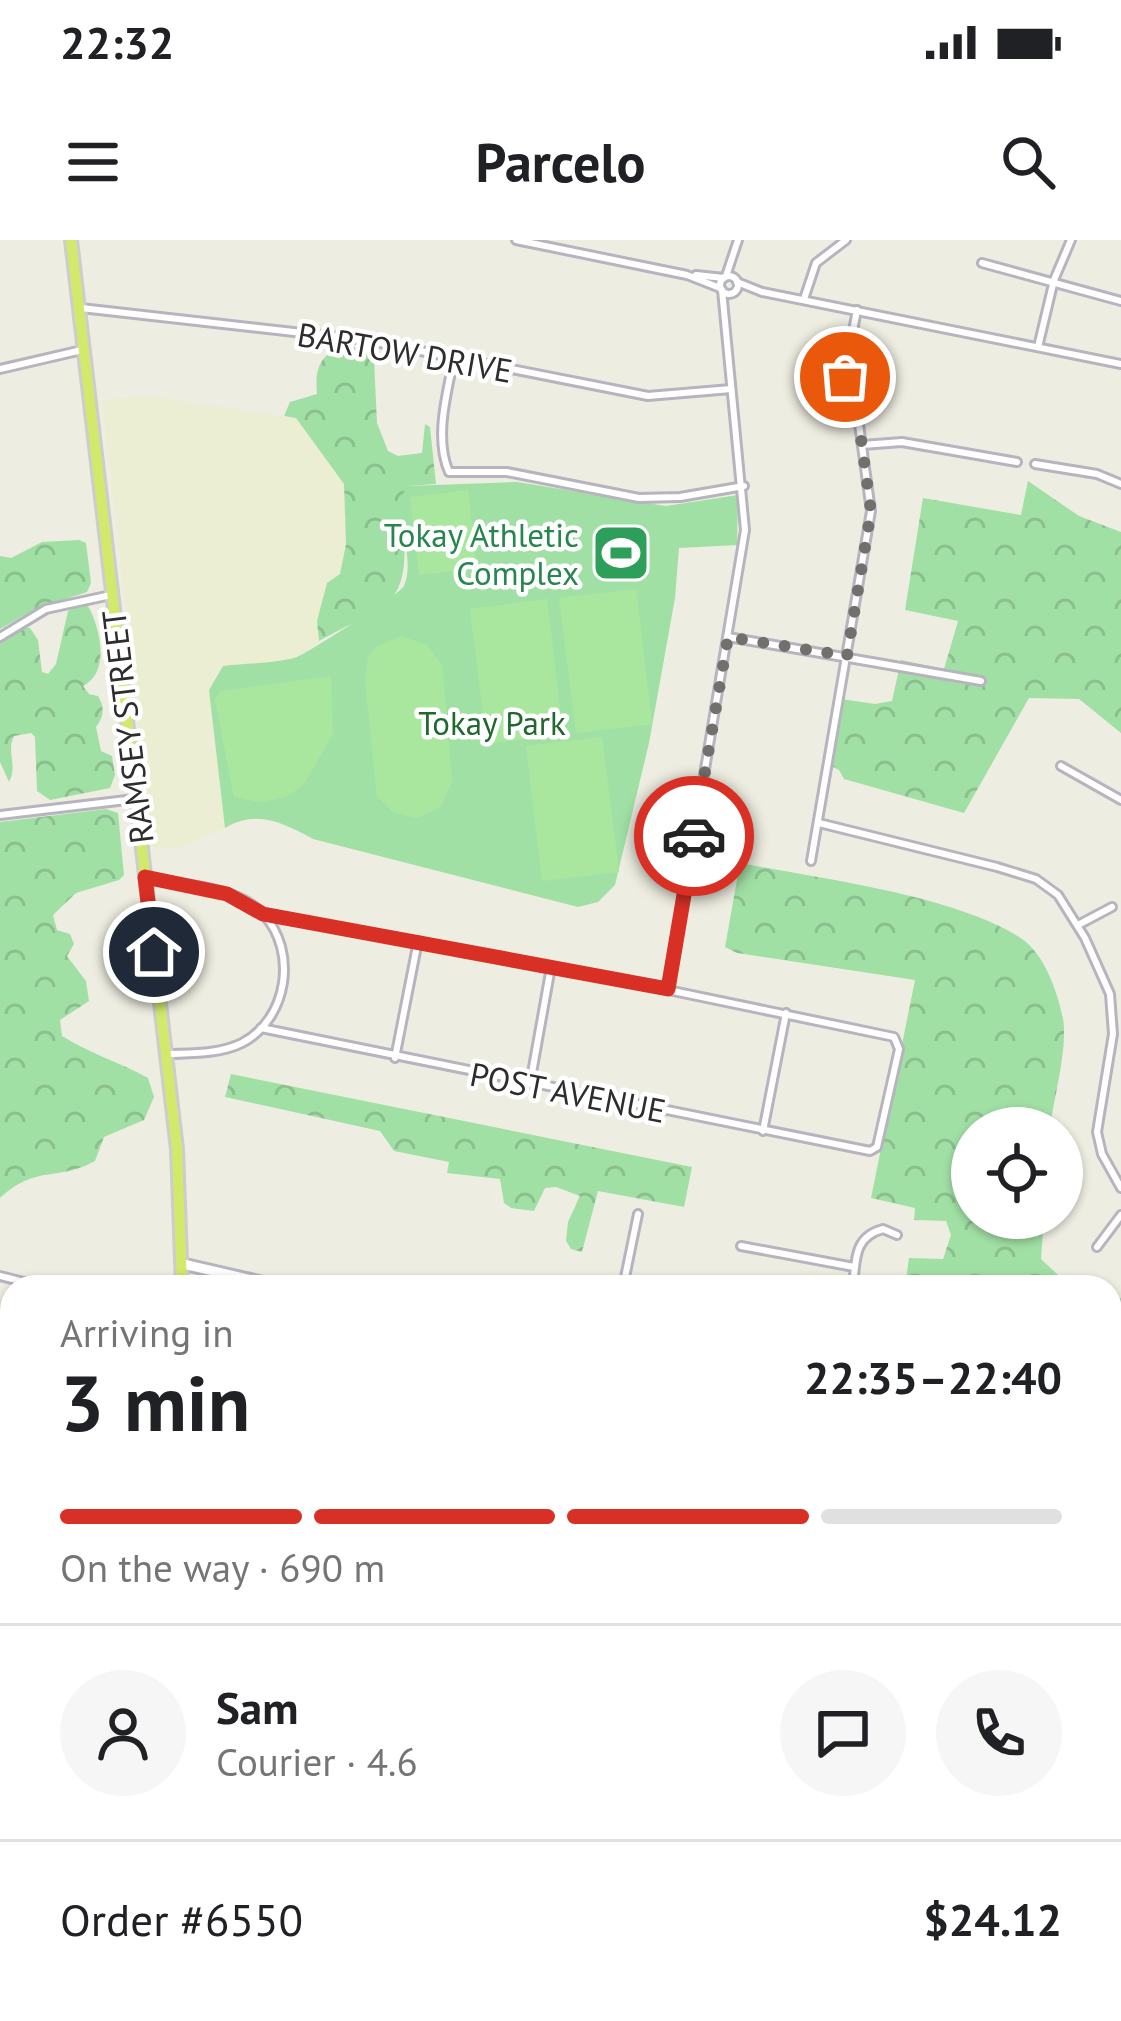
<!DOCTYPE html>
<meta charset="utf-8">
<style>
:root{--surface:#fff;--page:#f6f6f6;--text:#202124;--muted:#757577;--line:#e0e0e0;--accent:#d93025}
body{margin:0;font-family:"PT Sans",sans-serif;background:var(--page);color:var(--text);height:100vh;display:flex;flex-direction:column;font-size:45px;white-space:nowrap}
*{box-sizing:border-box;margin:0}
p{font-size:39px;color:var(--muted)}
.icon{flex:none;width:66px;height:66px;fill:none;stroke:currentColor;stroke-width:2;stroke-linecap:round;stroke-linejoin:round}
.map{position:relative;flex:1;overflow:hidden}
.drawer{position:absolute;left:0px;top:1035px;width:1122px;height:747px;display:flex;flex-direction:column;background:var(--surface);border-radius:36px 36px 0 0;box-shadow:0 3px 9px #0004}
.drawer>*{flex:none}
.buttons{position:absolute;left:951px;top:867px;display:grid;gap:24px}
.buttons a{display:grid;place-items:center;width:132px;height:132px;border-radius:50%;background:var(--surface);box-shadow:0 3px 9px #0004;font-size:60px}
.pin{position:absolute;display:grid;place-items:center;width:102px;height:102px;color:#fff;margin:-51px;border:6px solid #fff;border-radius:50%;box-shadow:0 3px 12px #0007}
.courier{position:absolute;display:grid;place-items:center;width:120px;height:120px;margin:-60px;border:9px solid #d93025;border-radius:50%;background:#fff;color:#222;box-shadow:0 3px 15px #0007}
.head em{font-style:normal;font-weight:600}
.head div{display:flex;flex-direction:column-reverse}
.head{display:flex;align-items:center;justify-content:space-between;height:204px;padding:0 60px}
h1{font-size:78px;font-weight:600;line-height:90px}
.bar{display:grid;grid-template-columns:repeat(4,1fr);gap:18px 12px;align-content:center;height:144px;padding:0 60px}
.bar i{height:15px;border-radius:9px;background:var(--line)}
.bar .selected{background:var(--accent)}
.bar p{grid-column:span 4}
.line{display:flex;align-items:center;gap:30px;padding:0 60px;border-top:3px solid var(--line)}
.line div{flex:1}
.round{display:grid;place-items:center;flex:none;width:126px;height:126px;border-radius:63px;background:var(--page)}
.status{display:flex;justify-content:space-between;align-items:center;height:84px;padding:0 60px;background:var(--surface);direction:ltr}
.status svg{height:33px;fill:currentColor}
header{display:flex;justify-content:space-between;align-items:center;height:156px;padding:0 60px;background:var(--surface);font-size:54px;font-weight:600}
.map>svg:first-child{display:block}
.education{fill:#ebeed2}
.forest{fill:url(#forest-crowns)}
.wetland{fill:url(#wetland-marsh)}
.park{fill:#a1e0a5}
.pitch{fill:#aae79e}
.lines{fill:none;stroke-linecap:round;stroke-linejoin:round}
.street-casing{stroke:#b7b4bf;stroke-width:12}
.secondary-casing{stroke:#b7b4bf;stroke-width:15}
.primary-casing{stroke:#cdcdcd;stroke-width:16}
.street{stroke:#fff;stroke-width:6}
.secondary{stroke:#fff;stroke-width:9}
.primary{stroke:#d3e96b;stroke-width:10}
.rail-casing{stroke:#a8a4b6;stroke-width:8}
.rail{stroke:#fff;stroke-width:3;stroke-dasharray:9;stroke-linecap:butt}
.done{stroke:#71706c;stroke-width:12;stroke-dasharray:0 21.6}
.route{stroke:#d93025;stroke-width:15}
.labels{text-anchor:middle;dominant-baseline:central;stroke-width:9;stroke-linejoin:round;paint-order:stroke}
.street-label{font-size:33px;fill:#2d2d2d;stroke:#fff}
.leisure-label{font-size:33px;fill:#27864d;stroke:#fff;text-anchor:end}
.park-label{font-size:33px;fill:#20682e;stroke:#fff}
</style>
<div class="status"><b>22:32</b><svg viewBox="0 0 49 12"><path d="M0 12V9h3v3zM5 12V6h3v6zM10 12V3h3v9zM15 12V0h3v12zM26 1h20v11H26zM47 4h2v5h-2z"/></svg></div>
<header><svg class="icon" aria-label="menu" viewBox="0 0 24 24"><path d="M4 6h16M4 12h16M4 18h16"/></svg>Parcelo<svg class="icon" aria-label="search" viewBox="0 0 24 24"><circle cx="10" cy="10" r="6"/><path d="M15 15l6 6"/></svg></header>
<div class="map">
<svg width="1121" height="1781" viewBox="0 0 1121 1781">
<defs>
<pattern id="forest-crowns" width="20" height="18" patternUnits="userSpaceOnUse" patternTransform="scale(3)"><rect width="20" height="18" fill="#a1e0a5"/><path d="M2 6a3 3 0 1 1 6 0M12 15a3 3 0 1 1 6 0" fill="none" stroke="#8bc08e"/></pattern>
<pattern id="wetland-marsh" width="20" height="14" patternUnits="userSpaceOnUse" patternTransform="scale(3)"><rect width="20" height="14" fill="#a1e0a5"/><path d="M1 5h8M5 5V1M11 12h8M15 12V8" fill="none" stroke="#8bc08e"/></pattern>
</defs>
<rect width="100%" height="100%" fill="#eeede1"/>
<g class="education">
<polygon points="149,156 296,178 344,244 346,304 340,334 318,381 319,401 299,417 209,450 225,588 182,607 153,608 102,160"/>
<polygon points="0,1277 12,1281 12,1490 0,1489"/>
</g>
<g class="forest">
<path d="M338 106 362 108 374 119 377 183 388 211 398 216 422 213 425 184 430 187 436 244 408 246C400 259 402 268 403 283 411 370 387 363 319 401L317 381 327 343 340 334 346 304 344 244 296 178 284 176 290 162 317 154C315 130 318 120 338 106Z"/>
<polygon points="1028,241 1079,276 1121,292 1121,493 1079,459 1029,458 964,573 844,539 839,530 823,522 834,458 875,464 892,461 901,420 944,429 958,381 905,370 923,258 1021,275"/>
<polygon points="79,300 86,303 91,343 87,352 35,369 0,389 0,316 11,318 42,302"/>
<path d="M80 366H88C101 389 110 433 83 446L89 454 98 456C105 468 104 476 96 487L101 511 112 516 115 535 110 548 50 560 37 551 35 497 31 493 14 496C6 511 18 526 9 542L0 522V402L19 387 30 388 38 400 42 432 48 434 56 424 68 371Z"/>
<path d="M106 569 118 573 124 635 119 640 76 653 53 675 57 690 70 694 74 704 67 716 86 741 89 761 60 780 62 796C89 813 119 822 148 838L154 857 144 880 104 897 95 921C57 942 37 924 0 958V582Z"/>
<path d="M740 623C817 638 959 656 1022 699 1045 715 1058 753 1063 779 1068 807 1054 858 1050 888H972V978H1044L1041 1019 1071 1047H905L909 1018 943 1019 951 995 946 981 914 980 915 968 871 958 915 740 737 713 725 707Z"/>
<polygon points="231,834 692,927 684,967 598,951 582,1012 571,1009 566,1001 568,982 580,956 556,947 545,948 534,971 511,968 504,963 500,939 447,933 449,922 394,911 380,891 225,857"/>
<polygon points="1110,1058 1121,1058 1121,1216 1110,1218"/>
<polygon points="1121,1249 1121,1263 1112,1275 1121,1312 1121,1533 1110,1552 1110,1251"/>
<polygon points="0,1489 12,1490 12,1738 0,1748"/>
</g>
<polygon class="wetland" points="748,1770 962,1770 954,1781 768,1781"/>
<g class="park">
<path d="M517 242 666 266 738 255 737 305 679 308 675 358 649 503 615 645 598 662 578 667 313 599C283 583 257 569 225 588L209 450 223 426C246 423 274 424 297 417 306 414 400 354 404 346 417 314 390 274 407 246Z"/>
<polygon points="1110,1750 1121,1751 1121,1781 995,1781 1001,1770 1110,1770"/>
</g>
<g class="pitch">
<polygon points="468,250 477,328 419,335 410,257"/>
<polygon points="636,349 652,484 576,493 559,358"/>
<polygon points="547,359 563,494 487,504 470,369"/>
<polygon points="401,396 427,405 442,425 452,542 441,566 418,578 394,573 377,556 365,441 368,418 376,407"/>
<polygon points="331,436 333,494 303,545 286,557 260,562 234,557 215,459 221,451"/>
<polygon points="602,497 619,632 542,641 526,506"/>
</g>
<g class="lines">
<g class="street-casing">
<g id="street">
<polyline points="516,0 687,35 720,48"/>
<polyline points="982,23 1121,61"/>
<polyline points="696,35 724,38"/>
<polyline points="726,36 738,0"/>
<circle cx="729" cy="45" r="9"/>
<polyline points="737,42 762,52 1121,124"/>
<polyline points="804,59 816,23 846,0"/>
<polyline points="81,68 365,100 648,156 731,149"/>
<polyline points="1038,107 1054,40 1071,0"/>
<path d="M454 118C447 153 434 198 449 232H507L639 258 680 257 744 246"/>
<polyline points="0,129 82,110"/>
<polyline points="862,205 902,202 1017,222"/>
<polyline points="1035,224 1097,234 1121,244"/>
<polyline points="0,397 46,369 111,355"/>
<polyline points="728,397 981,441"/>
<polyline points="1061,526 1121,560"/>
<polyline points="0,575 135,559"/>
<polyline points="819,583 997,627 1036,639 1058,655 1085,698 1110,754 1113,794 1097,892 1102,914 1121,948"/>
<polyline points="811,621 871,271 857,170 845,132 857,70"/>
<path d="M148 638C183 645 237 646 263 674 298 711 288 779 242 803 220 814 192 813 168 814"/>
<polyline points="1078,685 1112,667"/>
<polyline points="668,750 745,290 722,50"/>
<polyline points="261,788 870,911 877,907 899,809 894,797 668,750 264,674"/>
<polyline points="395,818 418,701"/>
<polyline points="530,844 551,727"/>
<polyline points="763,891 786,773"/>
<polyline points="741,1006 854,1027"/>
<polyline points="1097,1007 1121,975"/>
<polyline points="0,1036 44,1047"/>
<polyline points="623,1047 638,974"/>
<path d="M853 1047C856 1021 853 997 883 989L897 995"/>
<polyline points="1110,1641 1121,1633"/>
</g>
</g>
<g class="secondary-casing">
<g id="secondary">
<polyline points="183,1024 283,1047"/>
<polyline points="0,1192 12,1194"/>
<polyline points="1110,1234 1121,1232"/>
</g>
</g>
<g class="primary-casing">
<g id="primary">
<polyline points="71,0 177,909 182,1047"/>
<polyline points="108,1781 112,1770"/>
</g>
</g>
<use href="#street" class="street"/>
<use href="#secondary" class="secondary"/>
<use href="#primary" class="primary"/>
<g class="rail-casing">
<g id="rail">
<polyline points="1110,1574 1121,1554"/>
<polyline points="994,1781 1001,1770"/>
</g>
</g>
<use href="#rail" class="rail"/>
</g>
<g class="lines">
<polyline class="done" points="694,596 728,397 847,416 871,271 857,170 845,137"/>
<polyline class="route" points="154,712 145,637 227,654 263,674 668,749 694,596"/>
</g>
<defs>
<g id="stadium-square" transform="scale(3)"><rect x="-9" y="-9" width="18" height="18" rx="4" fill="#2e9e5b" stroke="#fff"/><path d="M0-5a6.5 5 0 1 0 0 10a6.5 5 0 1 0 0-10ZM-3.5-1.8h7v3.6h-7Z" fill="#fff"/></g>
</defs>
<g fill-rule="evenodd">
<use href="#stadium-square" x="621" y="313"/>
</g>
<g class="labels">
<g class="street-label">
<text transform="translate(405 112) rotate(10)">BARTOW DRIVE</text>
<text transform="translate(127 487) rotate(-97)">RAMSEY STREET</text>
<text transform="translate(568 852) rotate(11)">POST AVENUE</text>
</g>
<g class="leisure-label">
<text x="579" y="294">Tokay Athletic<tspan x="579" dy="38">Complex</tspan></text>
</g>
<g class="park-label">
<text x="492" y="482">Tokay Park</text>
</g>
</g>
</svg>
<div class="buttons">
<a><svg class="icon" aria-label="locate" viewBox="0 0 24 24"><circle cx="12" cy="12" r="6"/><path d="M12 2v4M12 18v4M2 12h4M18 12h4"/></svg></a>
</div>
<div class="pin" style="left:845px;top:137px;background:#ea580c"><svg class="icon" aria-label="bag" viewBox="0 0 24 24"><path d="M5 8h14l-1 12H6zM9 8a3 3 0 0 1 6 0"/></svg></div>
<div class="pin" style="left:154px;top:712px;background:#1f2937"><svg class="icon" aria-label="home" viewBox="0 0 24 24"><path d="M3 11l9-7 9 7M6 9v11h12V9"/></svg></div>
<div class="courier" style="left:694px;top:596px"><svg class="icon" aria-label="car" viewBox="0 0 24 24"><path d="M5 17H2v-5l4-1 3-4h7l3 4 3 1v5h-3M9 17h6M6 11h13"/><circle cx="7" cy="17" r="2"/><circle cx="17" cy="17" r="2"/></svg></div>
<section class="drawer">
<div class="head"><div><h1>3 min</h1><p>Arriving in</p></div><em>22:35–22:40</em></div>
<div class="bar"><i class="selected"></i><i class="selected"></i><i class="selected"></i><i></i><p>On the way · 690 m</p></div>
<div class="line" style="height:216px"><a class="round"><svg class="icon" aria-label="person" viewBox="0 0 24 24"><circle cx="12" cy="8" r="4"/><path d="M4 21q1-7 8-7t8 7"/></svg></a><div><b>Sam</b><p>Courier · 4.6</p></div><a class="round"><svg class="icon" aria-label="chat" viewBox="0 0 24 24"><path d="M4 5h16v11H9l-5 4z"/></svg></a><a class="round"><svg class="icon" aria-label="phone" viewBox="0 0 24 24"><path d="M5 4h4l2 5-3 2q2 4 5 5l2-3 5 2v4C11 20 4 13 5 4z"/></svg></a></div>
<div class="line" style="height:156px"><div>Order #6550</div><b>$24.12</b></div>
</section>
</div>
